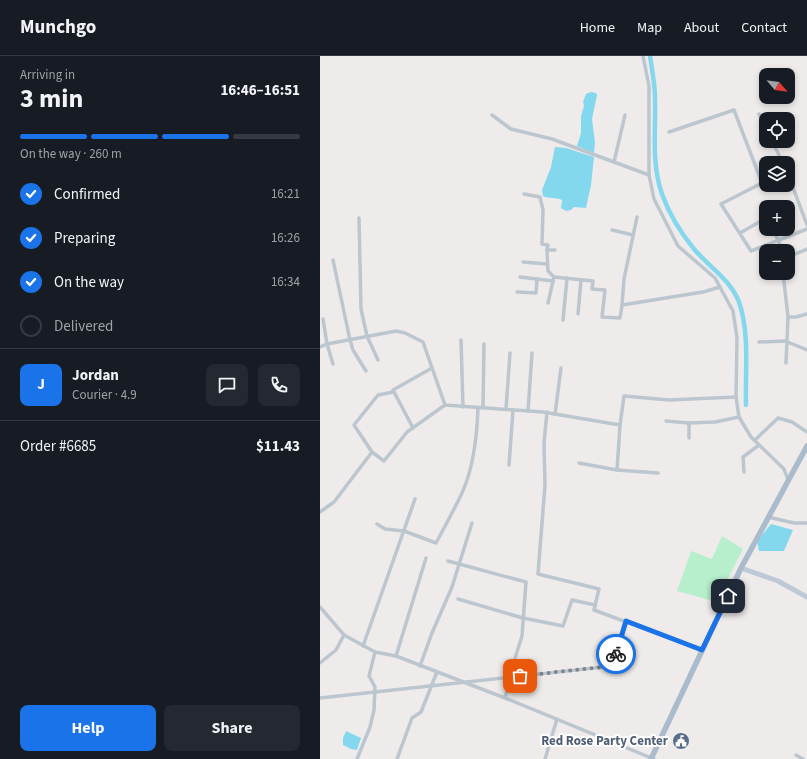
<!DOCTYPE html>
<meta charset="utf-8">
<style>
:root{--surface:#171b24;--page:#242831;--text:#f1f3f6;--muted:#9ea1a6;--line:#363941;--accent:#1a73e8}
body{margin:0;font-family:"Source Sans 3",sans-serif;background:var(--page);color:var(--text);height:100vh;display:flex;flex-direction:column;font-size:15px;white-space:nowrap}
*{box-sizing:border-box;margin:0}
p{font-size:13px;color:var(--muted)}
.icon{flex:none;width:22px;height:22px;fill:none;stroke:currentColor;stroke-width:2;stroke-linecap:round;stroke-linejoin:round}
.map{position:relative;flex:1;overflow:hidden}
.details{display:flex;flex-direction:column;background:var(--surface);width:320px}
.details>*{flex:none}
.needle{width:26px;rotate:119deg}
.tools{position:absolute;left:439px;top:12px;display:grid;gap:8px}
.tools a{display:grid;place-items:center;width:36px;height:36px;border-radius:8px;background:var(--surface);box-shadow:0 2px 6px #0003;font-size:20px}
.pin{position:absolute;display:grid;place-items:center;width:34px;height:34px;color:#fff;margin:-17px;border-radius:8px;box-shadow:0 2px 6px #0006}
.courier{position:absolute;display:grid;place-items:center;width:40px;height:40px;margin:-20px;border:3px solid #1a73e8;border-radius:50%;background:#fff;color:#222;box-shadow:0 1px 5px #0007}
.headline em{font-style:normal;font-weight:700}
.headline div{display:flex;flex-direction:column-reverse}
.headline{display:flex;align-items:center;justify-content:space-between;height:68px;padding:0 20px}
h1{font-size:26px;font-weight:700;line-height:30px}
.bar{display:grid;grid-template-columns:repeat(4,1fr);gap:6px 4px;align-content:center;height:48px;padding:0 20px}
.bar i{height:5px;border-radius:3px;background:var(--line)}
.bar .selected{background:var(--accent)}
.bar p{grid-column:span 4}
.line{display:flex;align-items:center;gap:10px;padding:0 20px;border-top:1px solid var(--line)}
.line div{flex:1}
.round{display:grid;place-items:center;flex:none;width:42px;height:42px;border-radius:8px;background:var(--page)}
ol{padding:0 20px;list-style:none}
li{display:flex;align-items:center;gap:12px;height:44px}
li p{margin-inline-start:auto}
li .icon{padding:4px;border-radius:50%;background:var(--accent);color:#fff;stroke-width:4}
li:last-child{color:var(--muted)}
li i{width:22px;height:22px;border:2px solid var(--line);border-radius:50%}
.button{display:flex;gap:8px;margin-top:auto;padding:8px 20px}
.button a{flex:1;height:46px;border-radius:8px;background:var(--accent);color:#fff;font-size:16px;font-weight:700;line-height:46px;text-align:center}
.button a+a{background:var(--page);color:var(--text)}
header{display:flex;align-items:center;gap:24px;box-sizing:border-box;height:56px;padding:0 20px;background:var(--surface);border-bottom:1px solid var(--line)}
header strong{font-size:19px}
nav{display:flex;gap:22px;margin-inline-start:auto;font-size:14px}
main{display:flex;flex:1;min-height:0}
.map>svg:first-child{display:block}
.green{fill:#b7efcc}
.water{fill:#83d8ed}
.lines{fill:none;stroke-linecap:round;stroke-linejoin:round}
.canal{stroke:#83d8ed;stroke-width:4.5}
.street{stroke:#bcc6cf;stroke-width:3.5}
.secondary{stroke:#bdc9d6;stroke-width:5}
.primary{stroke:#abc;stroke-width:5.5}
.done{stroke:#80868c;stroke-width:4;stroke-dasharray:0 7.2}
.route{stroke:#1a73e8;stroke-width:5}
.labels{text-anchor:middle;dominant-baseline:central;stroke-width:4;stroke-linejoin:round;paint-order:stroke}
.service-label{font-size:13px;font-weight:bold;fill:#4e5e75;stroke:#fff;text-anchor:end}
</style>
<header>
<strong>Munchgo</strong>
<nav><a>Home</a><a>Map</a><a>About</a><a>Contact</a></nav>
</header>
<main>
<section class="details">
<div class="headline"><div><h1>3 min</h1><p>Arriving in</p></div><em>16:46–16:51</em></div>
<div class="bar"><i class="selected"></i><i class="selected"></i><i class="selected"></i><i></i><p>On the way · 260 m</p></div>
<ol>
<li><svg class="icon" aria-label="check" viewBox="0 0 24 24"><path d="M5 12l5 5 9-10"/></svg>Confirmed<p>16:21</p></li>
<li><svg class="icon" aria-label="check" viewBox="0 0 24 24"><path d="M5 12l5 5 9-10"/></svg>Preparing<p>16:26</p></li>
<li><svg class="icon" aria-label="check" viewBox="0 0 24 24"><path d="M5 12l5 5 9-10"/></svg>On the way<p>16:34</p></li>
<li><i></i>Delivered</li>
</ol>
<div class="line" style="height:72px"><b class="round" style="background:var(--accent);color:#fff">J</b><div><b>Jordan</b><p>Courier · 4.9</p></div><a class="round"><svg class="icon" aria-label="chat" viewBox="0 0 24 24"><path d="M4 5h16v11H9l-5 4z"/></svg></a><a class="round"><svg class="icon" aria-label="phone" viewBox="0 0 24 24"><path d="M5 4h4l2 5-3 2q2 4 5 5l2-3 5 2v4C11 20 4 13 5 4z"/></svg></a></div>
<div class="line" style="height:52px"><div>Order #6685</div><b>$11.43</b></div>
<div class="button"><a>Help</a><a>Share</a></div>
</section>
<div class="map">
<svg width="487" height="703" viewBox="0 0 487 703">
<rect width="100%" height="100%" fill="#efebeb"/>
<polygon class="green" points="402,480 423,493 396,546 357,535 371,495 392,503"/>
<g class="water">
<polygon points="271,36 276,37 277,39 272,63 275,87 274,97 257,90 261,77 261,60 264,50 263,46 266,38"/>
<path d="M235 91 246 92 274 101 271 129 266 152 254 151 251 154 246 155 241 152 242 144C235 141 229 143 223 140L222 134 231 111Z"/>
<polygon points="451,468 473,474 464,495 439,495 437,485"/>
<polygon points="26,675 41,682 37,694 31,693 23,689 23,682"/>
</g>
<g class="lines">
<path class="canal" d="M330 0C332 14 335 28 335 42 336 74 331 107 342 138 349 158 361 177 374 193 389 211 410 223 419 246 430 278 425 315 426 349"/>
<g class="street">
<polyline points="323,0 329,30 329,119 334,143 358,190 395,222 413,255 417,282 416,341 419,361 431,381 464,413 468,424"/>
<polyline points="439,58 446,72"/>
<polyline points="172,59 191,73 232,83 329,119"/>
<polyline points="349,76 414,54 442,127"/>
<polyline points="452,85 463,107"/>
<polyline points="294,106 305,59"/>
<polyline points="468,118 487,169"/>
<polyline points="446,125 401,148 431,195 487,173"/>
<polyline points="204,138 220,141 223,154 222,188 228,189 227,194"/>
<polyline points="317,161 304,223 302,249 383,236 400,231"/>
<polyline points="39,162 41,253 47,280 58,304"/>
<polyline points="453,173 463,195"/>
<polyline points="292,174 313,179"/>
<polyline points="420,177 446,162"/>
<polyline points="468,201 487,193"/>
<polyline points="13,204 30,284 33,294 46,315"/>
<polyline points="203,206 227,208"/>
<polyline points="463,217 468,261"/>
<polyline points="200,221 233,225"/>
<polyline points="234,221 228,215 227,194 235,194"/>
<polyline points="197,236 216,237 217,223"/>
<polyline points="228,247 234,221 273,225 272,233 285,234 282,261 300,262 302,249"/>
<polyline points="258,258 261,224"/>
<polyline points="3,263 7,288 13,308"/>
<polyline points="243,264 247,222"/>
<polyline points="141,284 143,351"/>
<polyline points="439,286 465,285 487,294"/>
<polyline points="0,291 7,288 76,275 85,277 103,286 125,349 223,356 300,369 304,340 349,344 416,341"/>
<polyline points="466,307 468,261 476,261 487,258"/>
<polyline points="163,352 164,288"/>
<polyline points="186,353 190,297"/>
<polyline points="208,355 212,297"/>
<polyline points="227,356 224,387 225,429 218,518 279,533 274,554 382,594"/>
<polyline points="235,358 241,312"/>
<polyline points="346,365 369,367"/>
<polyline points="93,372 73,334 112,312"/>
<polyline points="369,382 369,367 395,366 419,361"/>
<polyline points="435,384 458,362 472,366 487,376"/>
<polyline points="52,396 34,369 58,339 73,336"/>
<polyline points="259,407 297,414 300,369"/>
<polyline points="189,409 193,354"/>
<polyline points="297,414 338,417"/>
<polyline points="424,416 423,401 439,389"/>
<polyline points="0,456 14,446 52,396 64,405 87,376 125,349"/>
<polyline points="448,461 474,467 487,467"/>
<path d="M57 468 65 473 84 475 116 487C125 470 134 454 142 437 154 411 157 380 158 352"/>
<polyline points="128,505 206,526 202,580 196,599 185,642"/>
<polyline points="138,543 203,562 243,570 252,544 275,549"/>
<polyline points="0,551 24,579 55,596 76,600 185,642 334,703"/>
<polyline points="43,590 95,443"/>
<polyline points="76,600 106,502"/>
<polyline points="0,607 16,594 24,579"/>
<polyline points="100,610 112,577 132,531 152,467"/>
<polyline points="0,642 292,610 306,565"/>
<polyline points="476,699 483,703"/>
<polyline points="37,703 50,671 54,654 55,631 49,620 55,596"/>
<polyline points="77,703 92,662 101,656 117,616"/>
<polyline points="225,703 237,663"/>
</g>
<polyline class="secondary" points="421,512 458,525 487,541"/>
<polyline class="primary" points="331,703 421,512 487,390"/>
</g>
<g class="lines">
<polyline class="done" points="200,620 292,610 296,598"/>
<polyline class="route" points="296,598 306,565 382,594 408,540"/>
</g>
<defs>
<g id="civic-disc" transform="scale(0.9)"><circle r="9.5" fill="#5c6f8a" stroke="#fff"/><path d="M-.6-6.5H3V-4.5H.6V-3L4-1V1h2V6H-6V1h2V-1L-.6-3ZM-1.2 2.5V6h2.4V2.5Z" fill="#fff"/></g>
</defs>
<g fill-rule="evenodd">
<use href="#civic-disc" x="361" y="685"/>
</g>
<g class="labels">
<g class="service-label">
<text x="348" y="685">Red Rose Party Center</text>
</g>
</g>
</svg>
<div class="tools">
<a><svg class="needle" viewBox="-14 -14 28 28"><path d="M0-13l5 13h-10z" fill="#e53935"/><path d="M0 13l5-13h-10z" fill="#9ea1a6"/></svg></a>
<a><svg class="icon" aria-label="locate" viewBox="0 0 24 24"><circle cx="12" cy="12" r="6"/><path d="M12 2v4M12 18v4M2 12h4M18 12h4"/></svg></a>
<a><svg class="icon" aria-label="layers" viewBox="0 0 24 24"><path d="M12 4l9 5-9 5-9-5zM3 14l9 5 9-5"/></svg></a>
<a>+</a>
<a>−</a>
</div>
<div class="pin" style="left:200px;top:620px;background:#ea580c"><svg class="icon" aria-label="bag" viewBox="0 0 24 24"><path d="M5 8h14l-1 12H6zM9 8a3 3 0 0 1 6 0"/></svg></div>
<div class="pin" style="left:408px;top:540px;background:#1f2937"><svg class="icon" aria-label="home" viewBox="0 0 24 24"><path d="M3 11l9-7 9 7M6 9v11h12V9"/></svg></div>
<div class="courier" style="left:296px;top:598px"><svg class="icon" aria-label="bike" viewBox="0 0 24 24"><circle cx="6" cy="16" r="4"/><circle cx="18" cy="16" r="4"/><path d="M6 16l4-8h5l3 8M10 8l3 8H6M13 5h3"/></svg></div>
</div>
</main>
